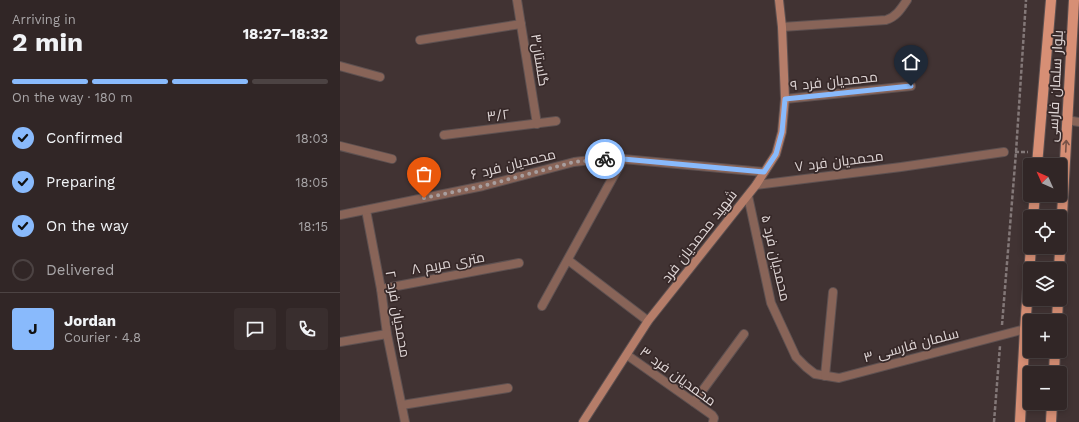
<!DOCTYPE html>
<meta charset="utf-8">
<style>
:root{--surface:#312626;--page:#392e2e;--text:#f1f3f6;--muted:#a8a5a7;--line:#4c4343;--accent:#89bafc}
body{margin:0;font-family:"Work Sans",Cairo,sans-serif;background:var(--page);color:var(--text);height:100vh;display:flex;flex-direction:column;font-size:15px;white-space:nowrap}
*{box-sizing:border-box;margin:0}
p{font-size:13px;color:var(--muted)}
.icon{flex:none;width:22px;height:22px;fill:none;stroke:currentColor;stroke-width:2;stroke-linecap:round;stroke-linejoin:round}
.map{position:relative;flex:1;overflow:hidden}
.sheet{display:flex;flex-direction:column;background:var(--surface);width:340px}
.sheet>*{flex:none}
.needle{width:26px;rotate:315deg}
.controls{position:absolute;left:683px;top:158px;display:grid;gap:8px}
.controls a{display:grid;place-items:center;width:44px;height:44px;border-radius:4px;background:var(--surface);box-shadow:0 2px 6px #0003,0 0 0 1px var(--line);font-size:20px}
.pin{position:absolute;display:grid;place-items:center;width:34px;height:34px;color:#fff;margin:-41px -17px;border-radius:50% 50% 50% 0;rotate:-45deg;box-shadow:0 0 4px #0007}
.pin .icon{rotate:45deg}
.courier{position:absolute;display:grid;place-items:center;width:40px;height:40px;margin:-20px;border:3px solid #89bafc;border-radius:50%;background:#fff;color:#222;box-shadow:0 1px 5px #0007}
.headline em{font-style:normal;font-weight:700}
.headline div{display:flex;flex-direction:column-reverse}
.headline{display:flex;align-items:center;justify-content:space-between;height:68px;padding:0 12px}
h1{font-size:26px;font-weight:700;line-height:30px}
.bar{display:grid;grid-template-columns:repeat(4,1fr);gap:6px 4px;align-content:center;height:48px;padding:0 12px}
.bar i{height:5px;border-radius:3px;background:var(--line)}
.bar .selected{background:var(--accent)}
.bar p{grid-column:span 4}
.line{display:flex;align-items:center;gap:10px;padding:0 12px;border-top:1px solid var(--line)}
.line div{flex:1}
.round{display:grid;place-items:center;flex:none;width:42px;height:42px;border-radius:4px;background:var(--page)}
ol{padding:0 12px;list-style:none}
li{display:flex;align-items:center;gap:12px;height:44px}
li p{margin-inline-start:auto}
li .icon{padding:4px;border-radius:50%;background:var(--accent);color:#111;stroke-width:4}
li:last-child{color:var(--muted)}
li i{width:22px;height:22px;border:2px solid var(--line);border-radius:50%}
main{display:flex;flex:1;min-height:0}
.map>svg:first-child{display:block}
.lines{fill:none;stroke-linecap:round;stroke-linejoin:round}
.street-casing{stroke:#5e5151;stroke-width:10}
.secondary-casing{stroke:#5e5151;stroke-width:10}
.primary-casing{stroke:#5e5151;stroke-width:12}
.path{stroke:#837878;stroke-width:2.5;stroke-dasharray:4 2;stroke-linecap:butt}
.street{stroke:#886458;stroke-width:8}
.secondary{stroke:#b57d69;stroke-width:8}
.primary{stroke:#d78f75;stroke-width:10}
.oneway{stroke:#775247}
.done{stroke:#a89e9e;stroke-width:4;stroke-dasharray:0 7.2}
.route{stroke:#89bafc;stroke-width:5}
.labels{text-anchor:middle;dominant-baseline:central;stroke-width:3.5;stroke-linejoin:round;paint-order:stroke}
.street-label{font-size:14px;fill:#e0d7d7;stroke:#372929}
</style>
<main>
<section class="sheet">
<div class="headline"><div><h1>2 min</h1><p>Arriving in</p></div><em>18:27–18:32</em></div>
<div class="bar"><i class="selected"></i><i class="selected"></i><i class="selected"></i><i></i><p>On the way · 180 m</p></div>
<ol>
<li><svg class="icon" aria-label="check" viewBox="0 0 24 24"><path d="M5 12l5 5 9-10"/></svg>Confirmed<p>18:03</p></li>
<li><svg class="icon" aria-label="check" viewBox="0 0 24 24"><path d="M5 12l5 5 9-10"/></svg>Preparing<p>18:05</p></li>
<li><svg class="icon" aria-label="check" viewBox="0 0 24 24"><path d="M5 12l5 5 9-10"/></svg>On the way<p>18:15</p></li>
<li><i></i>Delivered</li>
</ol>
<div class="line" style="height:72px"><b class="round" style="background:var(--accent);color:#111">J</b><div><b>Jordan</b><p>Courier · 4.8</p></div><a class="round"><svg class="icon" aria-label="chat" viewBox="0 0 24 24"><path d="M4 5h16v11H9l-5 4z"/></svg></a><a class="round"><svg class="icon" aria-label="phone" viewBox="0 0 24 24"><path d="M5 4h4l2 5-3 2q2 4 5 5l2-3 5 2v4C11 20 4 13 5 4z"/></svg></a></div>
</section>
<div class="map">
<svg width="739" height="422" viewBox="0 0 739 422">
<rect width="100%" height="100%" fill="#413333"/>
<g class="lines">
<g class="street-casing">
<g id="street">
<polyline points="177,0 197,124"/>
<path d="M442 27 546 20C556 17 561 9 567 0"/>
<polyline points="80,40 181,24"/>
<polyline points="0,66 40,77"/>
<polyline points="445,99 571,86"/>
<polyline points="727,120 739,122"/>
<polyline points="104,135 216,121"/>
<polyline points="0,146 52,159"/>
<polyline points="416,185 561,167 664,152"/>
<polyline points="408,196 431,303 456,357 466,367 475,374 499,378 685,329"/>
<polyline points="26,210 41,289 47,334 65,422"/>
<polyline points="0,215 143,186 234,162 260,159 283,159 424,172"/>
<polyline points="228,260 308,321"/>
<polyline points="41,289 179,263"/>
<polyline points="202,306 283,159"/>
<polyline points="0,342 47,334"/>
<polyline points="287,355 372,415 374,418 373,422"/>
<polyline points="485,376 493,292"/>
<polyline points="354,402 404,334"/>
<polyline points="62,405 168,388"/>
</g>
</g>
<g class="secondary-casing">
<polyline id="secondary" points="243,422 308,321 416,185 436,154 442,132 445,99 442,27 439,0"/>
</g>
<g class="primary-casing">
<g id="primary">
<polyline points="697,165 711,0"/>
<polyline points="693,217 695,195"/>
<polyline points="719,269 734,0"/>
<polyline points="717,321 718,299"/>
<polyline points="714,373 715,351"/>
<polyline points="680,422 685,329 691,247"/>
<polyline points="711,422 712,403"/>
</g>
</g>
<g class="path">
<polyline points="675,152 688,152"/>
<polyline points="662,325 676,152 686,0"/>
<polyline points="654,422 660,346"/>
</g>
<use href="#street" class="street"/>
<use href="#secondary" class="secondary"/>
<use href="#primary" class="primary"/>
</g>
<defs><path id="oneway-shaft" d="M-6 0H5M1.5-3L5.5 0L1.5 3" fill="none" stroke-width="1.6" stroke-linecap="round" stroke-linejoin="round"/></defs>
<use class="oneway" href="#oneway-shaft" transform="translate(726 146) rotate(-87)"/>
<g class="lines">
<polyline class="done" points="84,198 143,186 234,162 265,159"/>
<polyline class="route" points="265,159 283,159 424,172 436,154 442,132 445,99 571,86"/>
</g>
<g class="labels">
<g class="street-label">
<text transform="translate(200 60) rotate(81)">گلستان۳</text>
<text transform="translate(494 81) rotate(-6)">۹ محمدیان فرد</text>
<text transform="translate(715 86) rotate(-87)">بلوار سلمان فارسی</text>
<text transform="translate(158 115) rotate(-7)">۳/۲</text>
<text transform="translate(499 161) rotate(-7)">۷ محمدیان فرد</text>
<text transform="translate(173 164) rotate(-14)">۶ محمدیان فرد</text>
<text transform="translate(359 236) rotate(-52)">شهید محمدیان فرد</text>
<text transform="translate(436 258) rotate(77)">۵ محمدیان فرد</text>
<text transform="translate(108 263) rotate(-10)">۸ متری مریم</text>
<text transform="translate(58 314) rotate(80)">۲ محمدیان فرد</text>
<text transform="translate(571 345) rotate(-15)">۳ سلمان فارسی</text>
<text transform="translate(338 376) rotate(36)">۳ محمدیان فرد</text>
</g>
</g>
</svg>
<div class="controls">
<a><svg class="needle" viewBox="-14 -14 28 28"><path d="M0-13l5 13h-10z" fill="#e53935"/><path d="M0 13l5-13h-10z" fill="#a8a5a7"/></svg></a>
<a><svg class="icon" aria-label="locate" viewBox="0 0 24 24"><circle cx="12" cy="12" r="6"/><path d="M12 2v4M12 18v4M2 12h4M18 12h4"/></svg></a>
<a><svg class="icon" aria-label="layers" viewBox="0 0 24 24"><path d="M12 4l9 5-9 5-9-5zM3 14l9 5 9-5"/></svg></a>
<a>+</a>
<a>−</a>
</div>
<div class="pin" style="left:84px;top:198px;background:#ea580c"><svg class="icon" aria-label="bag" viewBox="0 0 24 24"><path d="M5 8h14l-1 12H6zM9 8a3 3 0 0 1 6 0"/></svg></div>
<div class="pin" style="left:571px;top:86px;background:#1f2937"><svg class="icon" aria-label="home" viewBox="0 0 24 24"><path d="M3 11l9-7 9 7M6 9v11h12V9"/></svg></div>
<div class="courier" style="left:265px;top:159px"><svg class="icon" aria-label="bike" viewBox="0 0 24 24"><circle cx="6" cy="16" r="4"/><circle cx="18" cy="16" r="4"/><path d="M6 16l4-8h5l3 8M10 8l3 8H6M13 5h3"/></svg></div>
</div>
</main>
